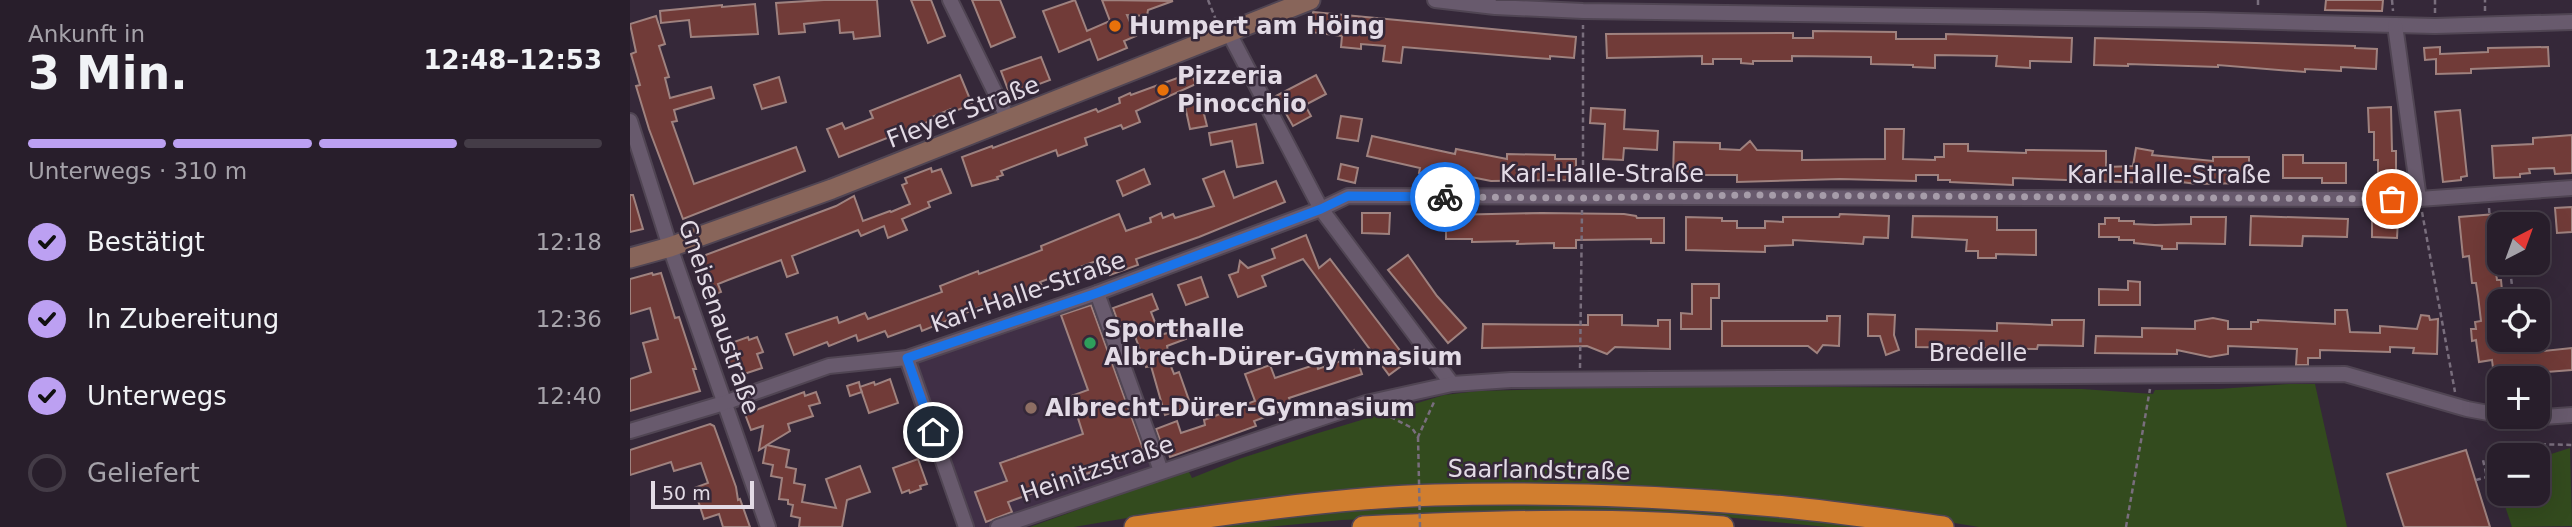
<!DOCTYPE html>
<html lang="de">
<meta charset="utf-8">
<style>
:root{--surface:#281e2b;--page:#302733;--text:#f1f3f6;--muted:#a5a2a9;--line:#443c47;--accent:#bca0f2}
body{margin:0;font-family:"DejaVu Sans",sans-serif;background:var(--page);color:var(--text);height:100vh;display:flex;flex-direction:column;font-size:26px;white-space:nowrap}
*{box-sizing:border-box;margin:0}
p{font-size:23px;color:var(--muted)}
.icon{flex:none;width:38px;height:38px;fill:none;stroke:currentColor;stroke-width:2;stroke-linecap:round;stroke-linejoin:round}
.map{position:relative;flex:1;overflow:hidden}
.details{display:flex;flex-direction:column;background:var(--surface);width:630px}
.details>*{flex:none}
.needle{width:46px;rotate:41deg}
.controls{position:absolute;left:1857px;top:212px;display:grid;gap:14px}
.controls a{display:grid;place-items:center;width:63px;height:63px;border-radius:14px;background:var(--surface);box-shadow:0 7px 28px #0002,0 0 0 2px var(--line);font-size:35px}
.scale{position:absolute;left:21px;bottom:18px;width:103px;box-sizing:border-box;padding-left:7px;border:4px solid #e3dbe6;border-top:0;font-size:19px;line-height:24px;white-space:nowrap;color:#e3dbe6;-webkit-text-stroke:5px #352839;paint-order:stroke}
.pin{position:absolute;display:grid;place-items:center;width:60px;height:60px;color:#fff;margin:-30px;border:4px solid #fff;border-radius:50%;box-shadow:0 2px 7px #0007}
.courier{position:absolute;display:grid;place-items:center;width:70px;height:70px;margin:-35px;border:5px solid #1a73e8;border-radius:50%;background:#fff;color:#222;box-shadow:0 2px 9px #0007}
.head em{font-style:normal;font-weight:700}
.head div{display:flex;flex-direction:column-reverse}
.head{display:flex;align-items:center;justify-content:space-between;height:119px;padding:0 28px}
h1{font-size:46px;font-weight:700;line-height:52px}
.bar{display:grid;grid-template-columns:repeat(4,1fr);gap:10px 7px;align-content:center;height:84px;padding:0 28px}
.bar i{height:9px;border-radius:5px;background:var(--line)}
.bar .active{background:var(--accent)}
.bar p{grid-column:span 4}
ol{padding:0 28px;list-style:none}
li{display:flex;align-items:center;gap:21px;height:77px}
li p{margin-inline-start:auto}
li .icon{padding:7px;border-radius:50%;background:var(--accent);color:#111;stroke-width:4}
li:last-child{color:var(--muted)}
li i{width:38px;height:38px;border:4px solid var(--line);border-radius:50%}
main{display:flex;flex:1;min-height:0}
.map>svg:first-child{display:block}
.built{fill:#402f46}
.green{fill:#334b1e}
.building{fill:#713b38;stroke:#9f827f;stroke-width:2}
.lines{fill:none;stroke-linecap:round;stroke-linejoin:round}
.street-casing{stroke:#504553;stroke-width:18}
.secondary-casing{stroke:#504553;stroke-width:23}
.highway-casing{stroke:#504553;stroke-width:24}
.path{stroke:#796e7d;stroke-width:2.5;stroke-dasharray:5 3.5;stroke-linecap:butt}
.street{stroke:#685a6d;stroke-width:14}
.secondary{stroke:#88655a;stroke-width:19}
.highway{stroke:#d17e2f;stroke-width:21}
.path-bridge{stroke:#796e7d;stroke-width:2.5;stroke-dasharray:5 3.5;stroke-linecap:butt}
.done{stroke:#a69ca9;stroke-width:7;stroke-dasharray:0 12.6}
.route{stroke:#1a73e8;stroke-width:9}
.food-dot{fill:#e8710a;stroke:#352839;stroke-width:2.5}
.leisure-dot{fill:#2e9e5b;stroke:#352839;stroke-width:2.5}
.education-dot{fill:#8d6e63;stroke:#352839;stroke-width:2.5}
.labels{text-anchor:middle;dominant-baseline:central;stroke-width:5;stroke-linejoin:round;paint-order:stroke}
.poi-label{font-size:24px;font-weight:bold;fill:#e3dbe6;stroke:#352839;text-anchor:start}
.street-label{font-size:24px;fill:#e3dbe6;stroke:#352839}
</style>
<main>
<section class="details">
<div class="head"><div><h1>3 Min.</h1><p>Ankunft in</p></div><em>12:48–12:53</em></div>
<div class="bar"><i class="active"></i><i class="active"></i><i class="active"></i><i></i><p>Unterwegs · 310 m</p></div>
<ol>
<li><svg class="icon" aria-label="check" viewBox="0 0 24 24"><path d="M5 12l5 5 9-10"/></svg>Bestätigt<p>12:18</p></li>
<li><svg class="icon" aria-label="check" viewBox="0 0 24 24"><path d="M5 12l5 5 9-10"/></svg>In Zubereitung<p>12:36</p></li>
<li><svg class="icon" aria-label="check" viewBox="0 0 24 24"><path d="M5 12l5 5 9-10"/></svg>Unterwegs<p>12:40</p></li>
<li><i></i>Geliefert</li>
</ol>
</section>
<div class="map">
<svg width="1942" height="527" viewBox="0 0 1942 527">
<rect width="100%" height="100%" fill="#352839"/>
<polygon class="built" points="467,293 531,471 365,527 336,527 277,358"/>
<g class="green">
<polygon points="1658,384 1685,384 1717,527 1349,527 1188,501 756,488 568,506 444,527 400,527 558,470 562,478 612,458 685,434 814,395 848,391 995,387 1208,387 1452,389 1523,394 1525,390 1589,389"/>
<polygon points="1940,448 1942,526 1882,527 1871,494 1908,494 1908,458"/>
<polygon points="870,501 1075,508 1254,527 1197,527 1095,517 951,511 712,520 637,527 561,527 698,510"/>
</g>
<g class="building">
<polygon points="194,0 247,0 250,36 224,39 223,32 210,33 209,20 174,24 175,32 149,34 146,3"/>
<polygon points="281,0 301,0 315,36 298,43"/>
<polygon points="342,0 370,0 385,37 361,47"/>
<polygon points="445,0 457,31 480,21 472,0 543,1 518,10 517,16 497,15 506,36 494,41 497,48 468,60 460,39 429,52 413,11"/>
<polygon points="1696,0 1753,0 1752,11 1695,10"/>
<polygon points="125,4 128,34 61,37 59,20 31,23 30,11 92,5 92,7"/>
<polygon points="683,12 946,37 944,58 920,56 920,59 906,58 773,47 771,63 753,61 755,46 731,44 731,49 711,47 712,36 680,32"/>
<polygon points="26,16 35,44 29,46 39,77 35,78 40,98 81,87 84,98 44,110 47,121 42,122 64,184 166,147 175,171 53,219 19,129 6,86 10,85 1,54 6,52 0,24"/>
<polygon points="1183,31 1266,32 1266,39 1316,39 1316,34 1442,38 1441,62 1400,61 1400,68 1366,66 1367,56 1305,55 1305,68 1283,67 1283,65 1241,64 1241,57 1162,56 1162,61 1123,61 1123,64 1111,63 1111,59 1083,59 1083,64 1072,64 1072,56 977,58 976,34 1163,33 1163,38 1183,38"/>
<polygon points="1465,38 1725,46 1725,48 1747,49 1746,69 1711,67 1711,71 1675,69 1675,72 1588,65 1588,67 1498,64 1498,66 1464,65"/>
<polygon points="1810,47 1810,54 1858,52 1858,48 1918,47 1919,66 1841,69 1841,73 1806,74 1806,59 1795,60 1794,48"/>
<polygon points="411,57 420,80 380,95 371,71"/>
<polygon points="561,73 566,84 506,111 510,122 493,129 491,125 455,138 457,145 428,156 426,150 371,171 373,175 367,177 368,179 342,186 332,157 362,146 363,148 466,109 468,112 490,103 489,98 500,93 501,95"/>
<polygon points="330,75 342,104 323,112 321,109 302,117 303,120 209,157 197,129 212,123 215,129 243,118 240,111"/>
<polygon points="686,75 696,94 675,105 681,116 663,126 646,96"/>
<polygon points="149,77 156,102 132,109 124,85"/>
<polygon points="571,102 577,126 560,129 555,106"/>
<polygon points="1761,107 1762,151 1766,151 1766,175 1748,175 1748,160 1744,160 1744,132 1739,132 1738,108"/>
<polygon points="961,108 995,110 994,129 1028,131 1027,150 994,148 993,160 973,159 975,124 960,123"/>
<polygon points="1830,110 1837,176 1831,177 1831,180 1813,182 1805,112"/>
<polygon points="711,116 732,119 728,141 707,138"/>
<polygon points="626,124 633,163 607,167 602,141 581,145 579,133"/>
<polygon points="1255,129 1274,129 1273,159 1305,160 1305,157 1314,157 1314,144 1338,144 1338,151 1396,153 1396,150 1476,151 1476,167 1503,166 1506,148 1523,151 1522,155 1583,161 1583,157 1619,157 1619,183 1567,184 1519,178 1519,183 1491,182 1383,178 1383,185 1320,182 1320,180 1308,180 1308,175 1286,175 1286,181 1210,179 1107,182 1107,175 1043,175 1044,142 1090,143 1090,149 1110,150 1120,141 1127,150 1172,151 1172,160 1255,159"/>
<polygon points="1942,135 1942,173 1925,174 1924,168 1899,169 1900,173 1890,174 1890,177 1864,178 1862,146 1903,144 1903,138"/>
<polygon points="742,136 825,154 826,149 877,159 877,154 925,155 925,159 946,159 946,180 861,181 821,173 820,179 789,173 790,168 737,156"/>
<polygon points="1653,155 1673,155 1673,163 1716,163 1716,183 1692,183 1692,178 1653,178"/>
<polygon points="711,164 728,168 725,183 708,179"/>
<polygon points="301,168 302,172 311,169 321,193 298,202 300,207 272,219 277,230 258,238 254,226 231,236 228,230 162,256 168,273 157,277 151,260 98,280 88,284 91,292 80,296 65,259 206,206 224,196 233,221 260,211 261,212 280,204 272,185 277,183 275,178"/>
<polygon points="514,169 520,184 493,196 487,181"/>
<polygon points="594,171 604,198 646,181 655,202 569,237 506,259 508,265 480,275 474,258 410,282 412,286 373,301 372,298 292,331 290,325 258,337 255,331 228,341 226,335 199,346 197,342 164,355 156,334 207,317 209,323 235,313 238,319 312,292 310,286 348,271 349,274 412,250 411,246 489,214 496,231 521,222 520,218 531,213 533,218 543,214 545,218 584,206 573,179"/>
<polygon points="0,195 3,195 13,229 0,232"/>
<polygon points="1942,207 1942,232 1927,233 1925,208"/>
<polygon points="1903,211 1904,223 1869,224 1869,234 1861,235 1867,280 1871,280 1873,301 1869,301 1869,340 1913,338 1914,351 1942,348 1942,370 1903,373 1903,370 1890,372 1890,368 1863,368 1862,360 1849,362 1846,340 1842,341 1841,329 1846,329 1845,322 1851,321 1848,296 1846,283 1842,283 1839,256 1833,257 1829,217"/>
<polygon points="732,213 760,213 759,234 732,233"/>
<polygon points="912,213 994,214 1006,216 1007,218 1034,218 1034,243 1021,243 1021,239 946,240 946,248 924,248 924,243 887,244 888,241 842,242 842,239 816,239 816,215"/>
<polygon points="1210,214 1259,216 1258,238 1234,237 1233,244 1163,240 1163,245 1135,246 1135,252 1056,250 1056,217 1092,218 1092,221 1107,221 1107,228 1135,228 1135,221 1153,222 1153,217 1209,217"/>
<polygon points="1283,216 1367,217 1367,230 1406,230 1406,255 1366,254 1366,258 1348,258 1348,251 1336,251 1337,240 1282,237"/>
<polygon points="1621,216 1718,219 1717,237 1673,236 1672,246 1620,245"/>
<polygon points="1561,217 1596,217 1595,244 1547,243 1547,249 1532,249 1532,246 1504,243 1504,240 1489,240 1489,237 1469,237 1469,224 1475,224 1475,218 1489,218 1489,221 1504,221 1504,224 1525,225 1561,224"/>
<polygon points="1742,218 1768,219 1767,238 1742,237"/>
<polygon points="676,235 689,268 700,259 778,361 759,375 673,259 632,276 636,286 608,297 599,275 608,272 610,261 618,268 645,258 642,249"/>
<polygon points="778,255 807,296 836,328 818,343 758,270"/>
<polygon points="22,273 23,275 31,273 45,318 49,317 66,369 63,369 70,391 0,411 0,379 21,372 13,343 28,339 20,308 0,314 0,279"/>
<polygon points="571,277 578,297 556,305 548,285"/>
<polygon points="1498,281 1510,282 1510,305 1469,305 1469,289 1498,290"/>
<polygon points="1062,284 1089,284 1089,298 1081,298 1081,329 1051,329 1051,313 1062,314"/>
<polygon points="522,294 528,309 521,312 530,335 552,329 556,339 537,346 538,351 535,352 544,374 549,372 561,406 535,415 521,366 516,367 505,336 494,339 483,308"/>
<polygon points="461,305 513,449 494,456 495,460 378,502 382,512 356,522 345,492 377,481 370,463 453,434 441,396 458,390 431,315"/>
<polygon points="1705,310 1717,310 1720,332 1750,333 1750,326 1787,329 1791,315 1799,316 1800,320 1808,319 1807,354 1783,353 1784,348 1760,347 1760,352 1690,350 1690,358 1678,358 1678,365 1666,365 1667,349 1598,346 1598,354 1580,357 1547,350 1547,354 1465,353 1466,336 1512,337 1512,328 1565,329 1565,321 1583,318 1598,321 1598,329 1621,329 1621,322 1628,322 1628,320 1705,324"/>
<polygon points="1238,314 1265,315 1264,335 1269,350 1256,355 1250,336 1238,336"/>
<polygon points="958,315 992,315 992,325 1028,326 1028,320 1040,320 1040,349 985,347 977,354 957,346 852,348 853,324 958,325"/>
<polygon points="1197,316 1210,316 1209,346 1193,345 1187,353 1178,346 1092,346 1092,321 1197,321"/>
<polygon points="1422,320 1454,320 1453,346 1408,345 1407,349 1286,347 1286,329 1367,331 1367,323 1422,325"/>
<polygon points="118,337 119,340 127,337 133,352 127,354 132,368 114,374 111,364 100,368 95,355 97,354 96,351 103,349 101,343"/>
<polygon points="724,350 732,374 659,398 662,407 624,421 626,426 540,457 534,442 531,443 526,429 547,421 551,433 575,425 574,420 625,401 615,374 640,365 645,378 687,364 688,369 711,361 709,356"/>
<polygon points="260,379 268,403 239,413 230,387 232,392 220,396 217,386 229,382 230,387 244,382 245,385"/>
<polygon points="174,392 175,396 186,392 190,403 179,406 183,416 158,424 160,431 137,445 159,450 156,467 166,469 164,483 175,485 172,502 206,508 196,479 230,466 240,492 217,500 212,527 169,527 170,518 161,516 163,505 158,504 158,500 149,499 152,478 141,476 143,465 133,463 136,446 129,450 133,426 121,430 115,414"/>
<polygon points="80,424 84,426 106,487 108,500 110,499 120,527 93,527 89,514 74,519 64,488 78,483 71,463 44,471 41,462 0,475 0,450"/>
<polygon points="1836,450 1860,527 1774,527 1757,474"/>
<polygon points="288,459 297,484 290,486 291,489 280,493 279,490 272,493 263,468"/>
</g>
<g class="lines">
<g class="street-casing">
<g id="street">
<polyline points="320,0 379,121"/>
<polyline points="805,0 865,7 953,11 1574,20 1805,26 1942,22"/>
<polyline points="1765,25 1789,199"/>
<polyline points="599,33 691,209 822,384"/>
<polyline points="0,121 40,247 138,527"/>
<polyline points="467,293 531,471"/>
<polyline points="277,358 336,527"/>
<polyline points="1875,416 1886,419 1942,415"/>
<polyline points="0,431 94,403 199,366 277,358 467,293 691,209 718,196 1789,199 1942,188"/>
<polyline points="368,527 736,403 822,384 881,380 1715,374 1837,409 1869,415"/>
</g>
</g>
<g class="secondary-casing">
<polyline id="secondary" points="0,258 40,247 202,189 680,0"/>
</g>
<g class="highway-casing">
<g id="highway">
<path d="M505 527C605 513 705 498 805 495 922 492 1039 496 1155 507 1208 512 1261 520 1313 527"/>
<path d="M733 527C852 522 974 517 1093 527"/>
</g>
</g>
<g class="path">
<polyline points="578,0 586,20"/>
<polyline points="1628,0 1628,8"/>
<polyline points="1762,0 1763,11"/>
<polyline points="1855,11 1855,0"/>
<polyline points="1805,13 1805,0"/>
<polyline points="953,182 953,25"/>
<polyline points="1859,208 1862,250 1869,252"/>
<polyline points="1792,212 1825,392"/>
<polyline points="1879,262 1884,301"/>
<polyline points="950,368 952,210"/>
<polyline points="753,413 782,428 788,437 804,402"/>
<polyline points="1869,455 1853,460 1857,477 1869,489"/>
<polyline points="1870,455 1905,444 1942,445"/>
<polyline points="1846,480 1857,477"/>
<polyline points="1496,527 1520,389"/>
</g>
<use href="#street" class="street"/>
<use href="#secondary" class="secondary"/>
<use href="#highway" class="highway"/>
<polyline class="path-bridge" points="788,437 790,527"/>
</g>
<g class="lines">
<polyline class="done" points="815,197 953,198 1116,195 1762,199"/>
<polyline class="route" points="303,432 277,358 467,293 691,209 718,196 815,197"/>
</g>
<g class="food-dot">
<circle cx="485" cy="26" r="7"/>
<circle cx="533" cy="90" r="7"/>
</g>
<circle class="leisure-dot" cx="460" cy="343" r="7"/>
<circle class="education-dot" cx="401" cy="408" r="7"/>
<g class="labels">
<g class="poi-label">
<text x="499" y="26">Humpert am Höing</text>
<text x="547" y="76">Pizzeria<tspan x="547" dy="28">Pinocchio</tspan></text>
<text x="474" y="329">Sporthalle<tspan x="474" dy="28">Albrech-Dürer-Gymnasium</tspan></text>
<text x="415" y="408">Albrecht-Dürer-Gymnasium</text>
</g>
<g class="street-label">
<text transform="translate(333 112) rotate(-21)">Fleyer Straße</text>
<text x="972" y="174">Karl-Halle-Straße</text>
<text x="1539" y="175">Karl-Halle-Straße</text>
<text transform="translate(398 292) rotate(-19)">Karl-Halle-Straße</text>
<text transform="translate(89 317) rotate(71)">Gneisenaustraße</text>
<text x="1348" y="353">Bredelle</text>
<text transform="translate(467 469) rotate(-19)">Heinitzstraße</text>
<text transform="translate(909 470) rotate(1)">Saarlandstraße</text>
</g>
</g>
</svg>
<div class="controls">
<a><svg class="needle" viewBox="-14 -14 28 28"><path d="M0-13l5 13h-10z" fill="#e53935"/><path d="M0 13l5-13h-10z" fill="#a5a2a9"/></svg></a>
<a><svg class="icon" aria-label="locate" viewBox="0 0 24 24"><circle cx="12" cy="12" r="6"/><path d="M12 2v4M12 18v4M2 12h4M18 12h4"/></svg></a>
<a>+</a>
<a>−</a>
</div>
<div class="scale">50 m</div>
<div class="pin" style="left:1762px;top:199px;background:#ea580c"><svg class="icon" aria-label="bag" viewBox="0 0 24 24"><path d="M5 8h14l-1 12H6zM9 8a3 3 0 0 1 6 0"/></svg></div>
<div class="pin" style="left:303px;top:432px;background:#1f2937"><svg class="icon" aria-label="home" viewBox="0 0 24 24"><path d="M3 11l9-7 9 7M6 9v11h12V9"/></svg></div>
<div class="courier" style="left:815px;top:197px"><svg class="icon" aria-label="bike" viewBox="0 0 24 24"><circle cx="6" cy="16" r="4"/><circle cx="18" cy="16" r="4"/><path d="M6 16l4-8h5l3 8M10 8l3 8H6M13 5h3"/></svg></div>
</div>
</main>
